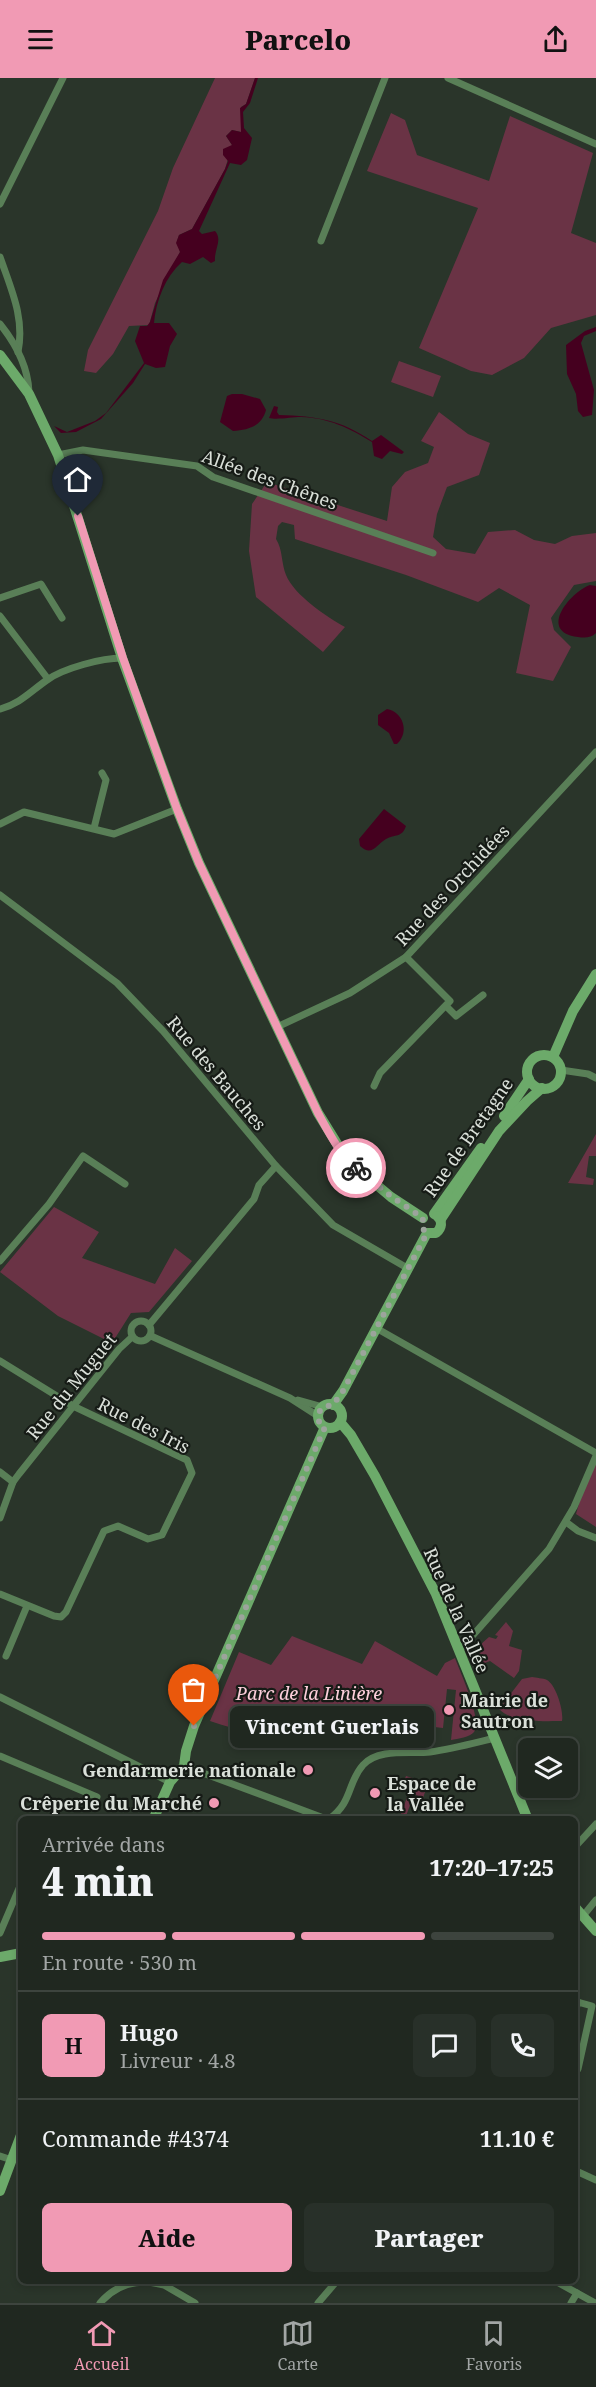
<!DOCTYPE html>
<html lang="fr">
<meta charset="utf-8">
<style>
:root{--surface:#202820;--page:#283029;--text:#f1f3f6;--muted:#a2a6a5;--line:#3d443e;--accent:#f19ab4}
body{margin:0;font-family:"Noto Serif",serif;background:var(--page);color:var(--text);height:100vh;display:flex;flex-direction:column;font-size:22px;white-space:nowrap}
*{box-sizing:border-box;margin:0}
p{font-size:20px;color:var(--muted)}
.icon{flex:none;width:33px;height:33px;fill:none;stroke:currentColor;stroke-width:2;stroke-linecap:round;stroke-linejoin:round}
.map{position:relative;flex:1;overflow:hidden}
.drawer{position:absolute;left:18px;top:1738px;width:560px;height:468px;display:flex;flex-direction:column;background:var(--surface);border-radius:9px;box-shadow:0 3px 9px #0003,0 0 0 2px var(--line)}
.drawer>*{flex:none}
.fabs{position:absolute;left:518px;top:1660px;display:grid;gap:12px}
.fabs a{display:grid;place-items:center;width:60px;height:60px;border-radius:9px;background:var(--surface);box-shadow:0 3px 9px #0003,0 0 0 2px var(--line);font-size:30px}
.pin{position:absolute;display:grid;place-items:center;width:51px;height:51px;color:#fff;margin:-62px -26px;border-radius:50% 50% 50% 0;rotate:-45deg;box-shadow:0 0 6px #0007}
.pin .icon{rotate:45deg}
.courier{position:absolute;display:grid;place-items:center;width:60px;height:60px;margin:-30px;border:4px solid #f19ab4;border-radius:50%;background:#fff;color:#222;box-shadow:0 2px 8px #0007}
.bubble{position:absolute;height:42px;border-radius:9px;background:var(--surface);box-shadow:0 3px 9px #0003,0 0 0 2px var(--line);font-size:20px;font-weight:800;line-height:42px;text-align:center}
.summary em{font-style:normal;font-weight:800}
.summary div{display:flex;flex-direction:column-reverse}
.summary{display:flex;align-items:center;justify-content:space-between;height:102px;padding:0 24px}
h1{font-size:39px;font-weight:800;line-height:45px}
.bar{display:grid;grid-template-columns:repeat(4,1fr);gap:9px 6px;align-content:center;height:72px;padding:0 24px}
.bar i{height:8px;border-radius:4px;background:var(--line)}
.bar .current{background:var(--accent)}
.bar p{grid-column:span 4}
.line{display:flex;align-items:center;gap:15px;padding:0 24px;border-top:2px solid var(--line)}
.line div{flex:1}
.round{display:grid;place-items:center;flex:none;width:63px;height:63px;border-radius:9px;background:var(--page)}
.cta{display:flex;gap:12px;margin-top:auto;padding:12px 24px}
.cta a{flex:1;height:69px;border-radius:9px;background:var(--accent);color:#111;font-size:24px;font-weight:800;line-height:69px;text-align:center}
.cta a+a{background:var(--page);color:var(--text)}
header{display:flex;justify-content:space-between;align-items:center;height:78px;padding:0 24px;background:var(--accent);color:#111;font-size:27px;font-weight:800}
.tabs{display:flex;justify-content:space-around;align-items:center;height:84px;border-top:2px solid var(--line);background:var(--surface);font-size:16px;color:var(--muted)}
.tabs a{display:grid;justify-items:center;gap:3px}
.tabs .current{color:var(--accent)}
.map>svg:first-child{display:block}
.green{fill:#6a3345}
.water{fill:#45001f}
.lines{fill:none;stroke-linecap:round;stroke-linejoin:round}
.street{stroke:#597f57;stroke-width:7}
.secondary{stroke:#6caa6a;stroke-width:10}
.done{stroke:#9ca49c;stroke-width:6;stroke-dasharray:0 10.8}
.route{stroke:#f19ab4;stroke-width:8}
.poi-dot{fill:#f19ab4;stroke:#161b16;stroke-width:2}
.labels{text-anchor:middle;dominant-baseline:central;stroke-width:4.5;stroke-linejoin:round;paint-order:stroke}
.street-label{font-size:18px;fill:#dae0d9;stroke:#161b16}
.park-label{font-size:18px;font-style:italic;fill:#fdcfdb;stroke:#161b16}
.poi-label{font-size:18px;font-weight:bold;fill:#dae0d9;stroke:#161b16;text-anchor:start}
</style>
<header><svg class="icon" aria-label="menu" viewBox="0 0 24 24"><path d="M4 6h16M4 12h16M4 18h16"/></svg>Parcelo<svg class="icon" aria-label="share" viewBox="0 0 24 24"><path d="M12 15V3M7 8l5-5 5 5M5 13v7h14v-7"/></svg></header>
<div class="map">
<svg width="596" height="2225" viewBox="0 0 596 2225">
<rect width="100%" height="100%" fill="#2a352a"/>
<g class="green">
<polygon points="215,0 255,0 246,26 241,29 241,54 232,52 226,58 232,67 225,91 192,151 179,157 177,163 180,174 155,225 149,247 129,248 113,276 96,295 84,293 88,272 158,133 173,90"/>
<polygon points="391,35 405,42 417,77 489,103 510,38 593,75 571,155 596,165 596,237 551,250 524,280 492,297 471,293 419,270 478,130 367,93"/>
<polygon points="399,283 441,298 433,319 391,304"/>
<path d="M439 334 468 356 490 365 479 397 447 409 437 436 433 459 446 471 475 476 488 454 515 452 534 462 555 466 572 458 596 455V503L574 507 551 540 554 552 571 569 553 603 516 595 530 527 499 510 478 524 406 497 295 461 294 447 282 444 278 448 276 461C283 472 281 485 286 497 294 517 327 539 345 549L323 574 256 519 249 473 252 426 267 404 387 443 392 409 405 394 428 385 434 369 421 363Z"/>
<polygon points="596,1056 596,1078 589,1078 586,1099 594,1101 593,1107 568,1105"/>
<polygon points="54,1129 99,1154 82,1180 155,1206 175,1170 192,1183 149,1234 131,1235 112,1265 58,1238 0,1194"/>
<polygon points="596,1385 596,1449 576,1436 583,1412"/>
<path d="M506 1544 513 1553 509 1568 522 1572 519 1593 514 1600 490 1583 477 1588C475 1573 478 1568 489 1559L496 1561 498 1558 495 1557Z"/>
<path d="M292 1558 362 1586 375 1563 437 1598 445 1585 455 1580C460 1594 483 1643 474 1654 470 1659 458 1661 451 1662L456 1612 447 1611 443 1650 374 1642 372 1667C318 1665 262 1661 210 1643L239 1574 271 1587Z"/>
<path d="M532 1599C536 1600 543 1600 547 1602 556 1607 564 1633 562 1643 542 1643 514 1646 499 1631L522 1601Z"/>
<polygon points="406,1698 428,1705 423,1720 414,1716 405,1741 399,1741 409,1714 401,1711"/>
</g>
<g class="water">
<path d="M255 0H258L250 25 243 34 244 50 252 60 247 82 241 87 230 85 199 153 202 156 215 153C223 162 214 171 215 183L211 185 203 179 190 186 182 184C165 199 156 223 154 245H169L177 256 170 268 165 289 156 290 145 286 133 305 101 341 76 354 61 355 54 348 67 354 95 343 106 335 144 285 135 263 140 248H147L150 244 163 202 180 174 176 165 179 157 192 151 225 91 228 83 223 77V71L232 67 226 58 232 52 241 54 240 30 246 26Z"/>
<polygon points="596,249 596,253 584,258 581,265 594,312 592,337 583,339 578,333 576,316 567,296 566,267 585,253"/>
<path d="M232 316H242L260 321 266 332C262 347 250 352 233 353L220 344 227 318Z"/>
<path d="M274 328 278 329 277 334 279 337C317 338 341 342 372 363L381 357 404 374 402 376 390 373 382 381 374 378 372 364C349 350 329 340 301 339 292 339 277 342 269 340Z"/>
<path d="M590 507 596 508V555C591 560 585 560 578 559 538 554 569 515 590 507Z"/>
<path d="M387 631C403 634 410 654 397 666H394L389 655 378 647V637Z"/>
<path d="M384 731 406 748C402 760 395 756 386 761 376 767 372 779 360 768L359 761Z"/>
</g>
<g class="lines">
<g class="street">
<polyline points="448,0 596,66"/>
<polyline points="0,126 63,0"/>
<polyline points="321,163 385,0"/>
<path d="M0 179C11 211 25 240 18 274"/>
<path d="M0 246C16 266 28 289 29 314"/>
<polyline points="58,377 83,372 197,388 213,399 433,475"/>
<polyline points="0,520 41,506 62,540"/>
<polyline points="0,538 48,601"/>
<path d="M0 631C20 626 31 613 47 602 64 590 102 580 122 580"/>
<polyline points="0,746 24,734 114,756 177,731"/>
<polyline points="94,750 106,702 102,695"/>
<polyline points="0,817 117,905 163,953 276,1088 333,1147 409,1191"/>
<polyline points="446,928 456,938 483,917"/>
<polyline points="277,949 350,915 406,879 596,674"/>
<polyline points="561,992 588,996 596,1000"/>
<polyline points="374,1008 380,995 450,923 406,879"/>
<polyline points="0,1183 49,1126 83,1078 125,1106"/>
<circle cx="141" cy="1253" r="10"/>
<polyline points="149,1247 254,1121 259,1107 276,1088"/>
<polyline points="376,1250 596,1375"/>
<polyline points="151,1258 290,1320 318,1338"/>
<polyline points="0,1283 73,1328 187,1382 192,1395 162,1457 148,1461 118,1448 104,1453 66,1534 61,1539 54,1538 0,1516"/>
<polyline points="298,1322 323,1329"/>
<polyline points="0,1394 13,1404"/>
<polyline points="0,1440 13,1404 19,1396 119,1271 132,1259"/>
<polyline points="566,1444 578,1453 596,1460"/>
<polyline points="459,1573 549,1471 574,1429 596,1378"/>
<polyline points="6,1578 27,1528"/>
<polyline points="0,1619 170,1704"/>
<polyline points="0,1678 97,1719"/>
<polyline points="184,1688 329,1742"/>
<path d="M329 1741C353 1724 347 1705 363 1687 378 1670 410 1676 430 1674 452 1671 474 1665 495 1660"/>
<polyline points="574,1770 596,1746"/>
<polyline points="583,1838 596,1822"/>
<polyline points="0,1855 20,1808"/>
<polyline points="574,1923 592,1928 578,1991 574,1990"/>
<polyline points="574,1938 578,1924"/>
<polyline points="0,2078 12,2082"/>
<polyline points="574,2092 596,2102"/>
<polyline points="149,2204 164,2207 195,2225"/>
<polyline points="557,2204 595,2225"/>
<path d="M100 2225C112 2211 128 2204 145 2204"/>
<polyline points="318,2225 336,2204"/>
<polyline points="571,2225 577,2215"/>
</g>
<g class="secondary">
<polyline points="0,277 29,316 58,377 122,580 177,731 199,785 318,1035 347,1082 391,1119 423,1140"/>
<circle cx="544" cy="994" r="17"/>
<polyline points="553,979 573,933 596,896"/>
<polyline points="504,1038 529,1001"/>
<polyline points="434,1136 481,1070"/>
<polyline points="441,1141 499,1053 527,1023 542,1010"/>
<path d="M427 1155H436C442 1150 443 1143 437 1138"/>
<circle cx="330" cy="1338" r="12"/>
<polyline points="333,1327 343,1313 427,1155"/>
<polyline points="340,1344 351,1357 375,1398 436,1516 528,1742"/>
<polyline points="153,1742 170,1704 184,1688 186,1673 194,1648 325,1349"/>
<polyline points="574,1828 596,1853"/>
<polyline points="0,1879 21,1875"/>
<polyline points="0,2113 21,2057"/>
</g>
</g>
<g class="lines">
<polyline class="done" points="194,1648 325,1349 319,1344 319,1334 323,1329 333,1327 343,1313 427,1155 422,1150 423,1140 392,1119 356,1090"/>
<path class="route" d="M78 438 123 580 177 731 199 785 318 1035C329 1055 339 1075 356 1090"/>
</g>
<g class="poi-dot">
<circle cx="449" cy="1632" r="6"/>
<circle cx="308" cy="1692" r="6"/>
<circle cx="375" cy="1715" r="6"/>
<circle cx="214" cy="1725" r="6"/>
</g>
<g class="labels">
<g class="street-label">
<text transform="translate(270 401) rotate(20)">Allée des Chênes</text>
<text transform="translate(452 807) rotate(-47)">Rue des Orchidées</text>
<text transform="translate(217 995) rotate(50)">Rue des Bauches</text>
<text transform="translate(468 1059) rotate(-55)">Rue de Bretagne</text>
<text transform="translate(71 1308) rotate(-51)">Rue du Muguet</text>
<text transform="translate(144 1347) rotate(27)">Rue des Iris</text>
<text transform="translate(457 1532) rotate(66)">Rue de la Vallée</text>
</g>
<g class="park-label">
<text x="309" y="1615">Parc de la Linière</text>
</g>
<g class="poi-label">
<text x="461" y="1622">Mairie de<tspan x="461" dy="21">Sautron</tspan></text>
<text x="296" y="1692" text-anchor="end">Gendarmerie nationale</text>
<text x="387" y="1705">Espace de<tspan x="387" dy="21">la Vallée</tspan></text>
<text x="202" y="1725" text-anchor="end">Crêperie du Marché</text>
</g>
</g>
</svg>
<div class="fabs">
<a><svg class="icon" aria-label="layers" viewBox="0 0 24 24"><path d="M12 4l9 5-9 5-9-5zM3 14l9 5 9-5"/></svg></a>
</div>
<div class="pin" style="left:194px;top:1648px;background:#ea580c"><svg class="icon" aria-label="bag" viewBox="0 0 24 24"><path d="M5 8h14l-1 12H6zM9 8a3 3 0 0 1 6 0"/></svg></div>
<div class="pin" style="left:78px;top:438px;background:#1f2937"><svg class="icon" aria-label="home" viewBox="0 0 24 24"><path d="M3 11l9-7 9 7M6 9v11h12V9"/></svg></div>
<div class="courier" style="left:356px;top:1090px"><svg class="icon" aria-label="bike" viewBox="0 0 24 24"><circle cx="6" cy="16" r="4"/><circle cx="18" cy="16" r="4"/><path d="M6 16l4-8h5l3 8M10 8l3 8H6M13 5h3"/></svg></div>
<div class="bubble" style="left:230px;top:1628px;width:204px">Vincent Guerlais</div>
<section class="drawer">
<div class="summary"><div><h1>4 min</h1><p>Arrivée dans</p></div><em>17:20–17:25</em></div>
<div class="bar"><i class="current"></i><i class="current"></i><i class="current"></i><i></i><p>En route · 530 m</p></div>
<div class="line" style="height:108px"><b class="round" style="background:var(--accent);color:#111">H</b><div><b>Hugo</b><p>Livreur · 4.8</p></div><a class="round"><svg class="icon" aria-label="chat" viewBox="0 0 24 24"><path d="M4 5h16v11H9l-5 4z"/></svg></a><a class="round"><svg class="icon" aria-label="phone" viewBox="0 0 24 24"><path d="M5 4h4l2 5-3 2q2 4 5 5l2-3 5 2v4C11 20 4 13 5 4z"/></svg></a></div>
<div class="line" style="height:78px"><div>Commande #4374</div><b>11.10 €</b></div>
<div class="cta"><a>Aide</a><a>Partager</a></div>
</section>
</div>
<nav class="tabs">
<a class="current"><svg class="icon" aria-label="home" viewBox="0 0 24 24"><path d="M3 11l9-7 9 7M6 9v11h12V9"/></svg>Accueil</a>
<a><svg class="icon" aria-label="map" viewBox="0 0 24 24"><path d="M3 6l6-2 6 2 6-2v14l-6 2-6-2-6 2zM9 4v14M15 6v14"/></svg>Carte</a>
<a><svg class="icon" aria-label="saved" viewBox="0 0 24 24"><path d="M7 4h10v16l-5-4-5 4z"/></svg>Favoris</a>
</nav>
